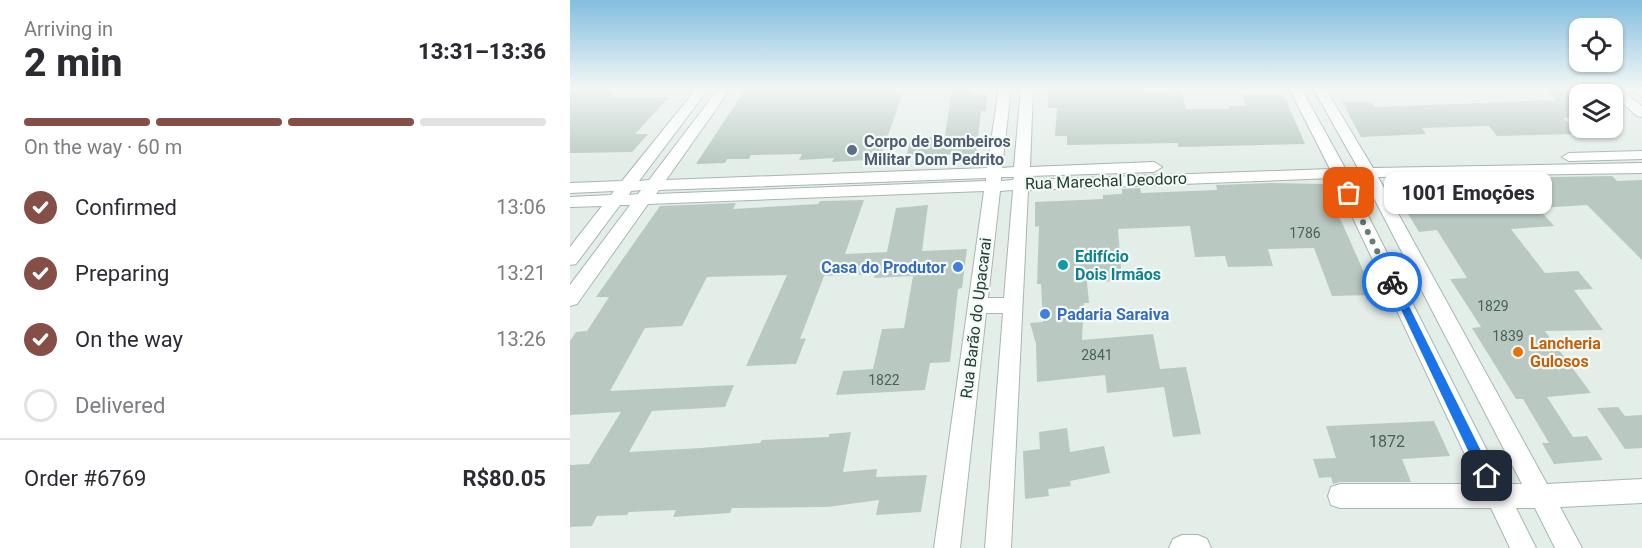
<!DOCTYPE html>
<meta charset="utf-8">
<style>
:root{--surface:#fff;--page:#f7f7f7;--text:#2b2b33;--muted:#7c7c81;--line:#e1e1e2;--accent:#854e46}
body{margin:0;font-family:Roboto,sans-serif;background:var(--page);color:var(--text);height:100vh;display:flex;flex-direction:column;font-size:22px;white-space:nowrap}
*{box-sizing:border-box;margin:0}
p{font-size:20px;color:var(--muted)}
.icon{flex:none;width:33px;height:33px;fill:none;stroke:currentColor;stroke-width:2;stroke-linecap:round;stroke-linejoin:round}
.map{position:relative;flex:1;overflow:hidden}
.panel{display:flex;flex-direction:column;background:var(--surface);width:570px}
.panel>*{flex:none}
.fabs{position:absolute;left:999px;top:18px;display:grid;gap:12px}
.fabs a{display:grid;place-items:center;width:54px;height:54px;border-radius:12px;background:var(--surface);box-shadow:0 2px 4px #0004;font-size:30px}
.pin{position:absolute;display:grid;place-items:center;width:51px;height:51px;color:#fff;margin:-26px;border-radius:12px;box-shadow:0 3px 9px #0006}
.courier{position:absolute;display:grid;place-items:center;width:60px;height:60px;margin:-30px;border:4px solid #1a73e8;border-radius:50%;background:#fff;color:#222;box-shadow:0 2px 8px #0007}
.bubble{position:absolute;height:42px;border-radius:12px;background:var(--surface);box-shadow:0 2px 4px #0004;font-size:20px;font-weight:800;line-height:42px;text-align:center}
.head em{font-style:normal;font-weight:800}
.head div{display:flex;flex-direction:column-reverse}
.head{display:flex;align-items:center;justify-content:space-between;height:102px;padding:0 24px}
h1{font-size:39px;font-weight:800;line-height:45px}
.bar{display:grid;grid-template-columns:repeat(4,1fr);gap:9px 6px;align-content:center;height:72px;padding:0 24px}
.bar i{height:8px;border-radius:4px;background:var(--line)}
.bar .current{background:var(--accent)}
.bar p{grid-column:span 4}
.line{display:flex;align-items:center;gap:15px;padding:0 24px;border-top:2px solid var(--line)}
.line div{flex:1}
ol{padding:0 24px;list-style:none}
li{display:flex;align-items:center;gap:18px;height:66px}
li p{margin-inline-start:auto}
li .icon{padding:6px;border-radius:50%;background:var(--accent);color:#fff;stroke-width:4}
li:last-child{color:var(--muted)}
li i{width:33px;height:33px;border:3px solid var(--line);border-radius:50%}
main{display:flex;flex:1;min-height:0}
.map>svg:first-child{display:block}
.building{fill:#b9c9c2}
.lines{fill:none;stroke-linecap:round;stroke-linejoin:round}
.minor-casing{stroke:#a6b6b0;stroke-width:2}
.minor{fill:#fff;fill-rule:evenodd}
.route{fill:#1a73e8}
.done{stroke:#677d75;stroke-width:6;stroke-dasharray:0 10.8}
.service-dot{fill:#5c6f8a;stroke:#f5faf7;stroke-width:2}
.culture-dot{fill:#0f9aa8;stroke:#f5faf7;stroke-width:2}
.shop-dot{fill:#3f7fe0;stroke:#f5faf7;stroke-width:2}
.food-dot{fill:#e8710a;stroke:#f5faf7;stroke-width:2}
.labels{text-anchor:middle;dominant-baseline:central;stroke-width:4.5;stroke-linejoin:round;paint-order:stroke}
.number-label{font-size:14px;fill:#486259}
.service-label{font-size:16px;font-weight:bold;fill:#4e5e75;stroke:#f5faf7;text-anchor:start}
.street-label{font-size:16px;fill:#234036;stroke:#f5faf7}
.culture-label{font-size:16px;font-weight:bold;fill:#0d838f;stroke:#f5faf7;text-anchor:start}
.shop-label{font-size:16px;font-weight:bold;fill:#366cbe;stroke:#f5faf7;text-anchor:end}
.food-label{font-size:16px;font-weight:bold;fill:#c56008;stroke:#f5faf7;text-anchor:start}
.near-number-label{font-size:16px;fill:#486259}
</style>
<main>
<section class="panel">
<div class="head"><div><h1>2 min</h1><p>Arriving in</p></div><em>13:31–13:36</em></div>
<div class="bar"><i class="current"></i><i class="current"></i><i class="current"></i><i></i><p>On the way · 60 m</p></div>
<ol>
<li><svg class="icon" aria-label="check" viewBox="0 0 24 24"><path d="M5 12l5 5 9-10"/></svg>Confirmed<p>13:06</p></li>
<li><svg class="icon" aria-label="check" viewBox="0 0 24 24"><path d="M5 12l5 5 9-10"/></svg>Preparing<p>13:21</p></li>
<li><svg class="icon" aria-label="check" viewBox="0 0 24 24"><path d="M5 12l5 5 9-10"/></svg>On the way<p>13:26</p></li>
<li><i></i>Delivered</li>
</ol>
<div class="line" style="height:78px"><div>Order #6769</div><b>R$80.05</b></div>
</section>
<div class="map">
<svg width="1072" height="548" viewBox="0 0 1072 548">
<rect width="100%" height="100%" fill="#e4eee9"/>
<g class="building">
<polygon points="176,88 335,88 310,157 298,157 297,160 262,162 264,158 229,160 232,154 181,155 179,159 157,159 155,163 126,164"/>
<polygon points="382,88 402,88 402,94 417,94 416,111 411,111 406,154 337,155 340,138 375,136"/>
<polygon points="478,88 573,88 574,92 611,90 616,109 660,109 659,106 676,106 672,95 714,95 735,144 608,147 608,143 497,145 497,136 485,136 487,108 478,108"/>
<polygon points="973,88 1001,88 1010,96 1010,117 993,118 1010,134 927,136 919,126 852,128 856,134 791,137 772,102 801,102 805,107 986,100"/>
<polygon points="0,89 49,89 41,97 99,97 65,134 78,134 62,152 0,153"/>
<polygon points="1042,176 1047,181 1072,180 1072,260 1017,205 968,208 984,226 941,229 975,273 1008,271 1023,289 1004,290 1033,330 975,331 1021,393 977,397 1003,437 1017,436 1033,460 984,464 972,443 979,443 953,399 946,399 902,328 911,327 880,279 897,278 867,230 849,232 838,214 846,214 827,187 871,183 869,179"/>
<polygon points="702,183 753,184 773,225 804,295 762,296 744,248 698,249 703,266 658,267 655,256 625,257 620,226 548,229 552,281 517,282 519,303 514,303 512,340 583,334 590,369 616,367 631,434 603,437 594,387 537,393 535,375 467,382 466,344 460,323 473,322 471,284 467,284 469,226 465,227 465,202 533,199 533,195 552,194 552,189 570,188 571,193 647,190 646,185"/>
<polygon points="294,200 275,254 317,252 326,208 358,205 352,251 397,249 392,288 388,289 380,362 360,363 355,390 266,395 273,371 303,369 312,329 334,328 343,276 304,278 305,274 254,276 230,339 236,338 226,364 176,366 217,275 137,277 112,326 75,328 40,391 164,385 155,407 82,411 59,452 131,448 190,443 192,440 259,437 259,434 281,432 273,472 307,469 306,477 357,475 351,512 306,515 309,500 257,507 162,508 160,513 103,517 106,510 59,512 57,515 27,516 22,526 0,527 0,465 19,464 51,412 0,415 0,341 6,332 17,331 39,297 26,297 90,206 166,203 163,209 248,204 250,201"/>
<polygon points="1048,407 1055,416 1072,415 1072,448 1055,449 1027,408"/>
<polygon points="864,421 880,456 832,459 841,482 770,482 763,484 761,477 749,478 743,459 766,458 756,426"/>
<polygon points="497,428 500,452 534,446 540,473 500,481 501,486 478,489 479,496 455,499 453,451 470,449 469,432"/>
</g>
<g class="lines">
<g class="minor-casing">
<g id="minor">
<path d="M127 88H139L69 181 79 180 149 88H161L96 180 417 168 429 88H441L432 168 444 167 451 88H463L460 167 584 162 592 167 584 172 459 176V180L760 169 719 88H731L775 168H788L743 88H755L803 168 1072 163V173L808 177 977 484 1072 479V503L990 507 1012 548H985L965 508H946L966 548H940L921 508H770L761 505 758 496 761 487 770 484H909L764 178 458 190 441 548H415L433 313H416L390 548H364L414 191 78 204 7 304 0 306V285L60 205H50L6 264 0 265V247L32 206 0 207V197L41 195 44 191 0 193V183L52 181ZM431 177H444L443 180 431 181ZM793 177 952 484H934L779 178ZM416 178V181L86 194 89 190ZM71 190 68 194 59 195 61 191ZM443 190 434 298H418L430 191Z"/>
<polygon points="1035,88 1049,88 1072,106 1072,117 1067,116"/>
<polygon points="1059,88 1072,88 1072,97"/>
<polygon points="1072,151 1072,159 999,161 992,157 999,153"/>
<polygon points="612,535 628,535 637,539 641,548 599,548 603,539"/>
</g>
</g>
<use href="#minor" class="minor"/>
</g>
<linearGradient id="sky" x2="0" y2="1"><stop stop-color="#83bee0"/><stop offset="0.54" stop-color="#f3f7f5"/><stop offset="1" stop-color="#f3f7f5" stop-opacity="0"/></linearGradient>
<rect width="1072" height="164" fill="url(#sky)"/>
<polygon class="route" points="822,279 827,282 921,471 923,476 921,480 917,482 912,480 818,282"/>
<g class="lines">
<polyline class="done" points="779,193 822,282"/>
</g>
<circle class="service-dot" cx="282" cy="150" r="6"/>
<circle class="culture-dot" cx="493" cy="265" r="6"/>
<g class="shop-dot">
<circle cx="388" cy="267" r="6"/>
<circle cx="475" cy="314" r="6"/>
</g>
<circle class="food-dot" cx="948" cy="352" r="6"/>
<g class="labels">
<g class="number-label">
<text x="735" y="233">1786</text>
<text x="923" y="306">1829</text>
<text x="938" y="336">1839</text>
<text x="527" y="355">2841</text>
<text x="314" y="380">1822</text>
</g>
<g class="service-label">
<text x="294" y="141">Corpo de Bombeiros<tspan x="294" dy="18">Militar Dom Pedrito</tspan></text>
</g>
<g class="street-label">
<text transform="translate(536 181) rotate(-2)">Rua Marechal Deodoro</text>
<text transform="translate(406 318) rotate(-83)">Rua Barão do Upacarai</text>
</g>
<g class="culture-label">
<text x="505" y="256">Edifício<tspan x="505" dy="18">Dois Irmãos</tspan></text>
</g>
<g class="shop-label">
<text x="376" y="267">Casa do Produtor</text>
<text x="487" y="314" text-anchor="start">Padaria Saraiva</text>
</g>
<g class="food-label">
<text x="960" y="343">Lancheria<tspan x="960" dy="18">Gulosos</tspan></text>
</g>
<g class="near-number-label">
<text x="817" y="441">1872</text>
</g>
</g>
</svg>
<div class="fabs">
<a><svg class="icon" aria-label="locate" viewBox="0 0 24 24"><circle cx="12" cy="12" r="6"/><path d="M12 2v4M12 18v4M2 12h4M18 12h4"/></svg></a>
<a><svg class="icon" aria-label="layers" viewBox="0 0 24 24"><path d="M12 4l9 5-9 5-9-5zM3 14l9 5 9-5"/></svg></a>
</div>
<div class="pin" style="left:779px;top:193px;background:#ea580c"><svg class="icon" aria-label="bag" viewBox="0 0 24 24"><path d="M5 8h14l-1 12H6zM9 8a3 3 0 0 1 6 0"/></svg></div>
<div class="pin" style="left:917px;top:476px;background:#1f2937"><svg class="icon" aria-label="home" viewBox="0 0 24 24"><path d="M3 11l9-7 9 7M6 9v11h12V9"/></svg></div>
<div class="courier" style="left:822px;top:282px"><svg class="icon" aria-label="bike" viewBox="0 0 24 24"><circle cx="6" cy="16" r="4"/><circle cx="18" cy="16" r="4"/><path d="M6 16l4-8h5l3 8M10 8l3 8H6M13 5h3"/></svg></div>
<div class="bubble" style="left:814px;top:172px;width:168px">1001 Emoções</div>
</div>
</main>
